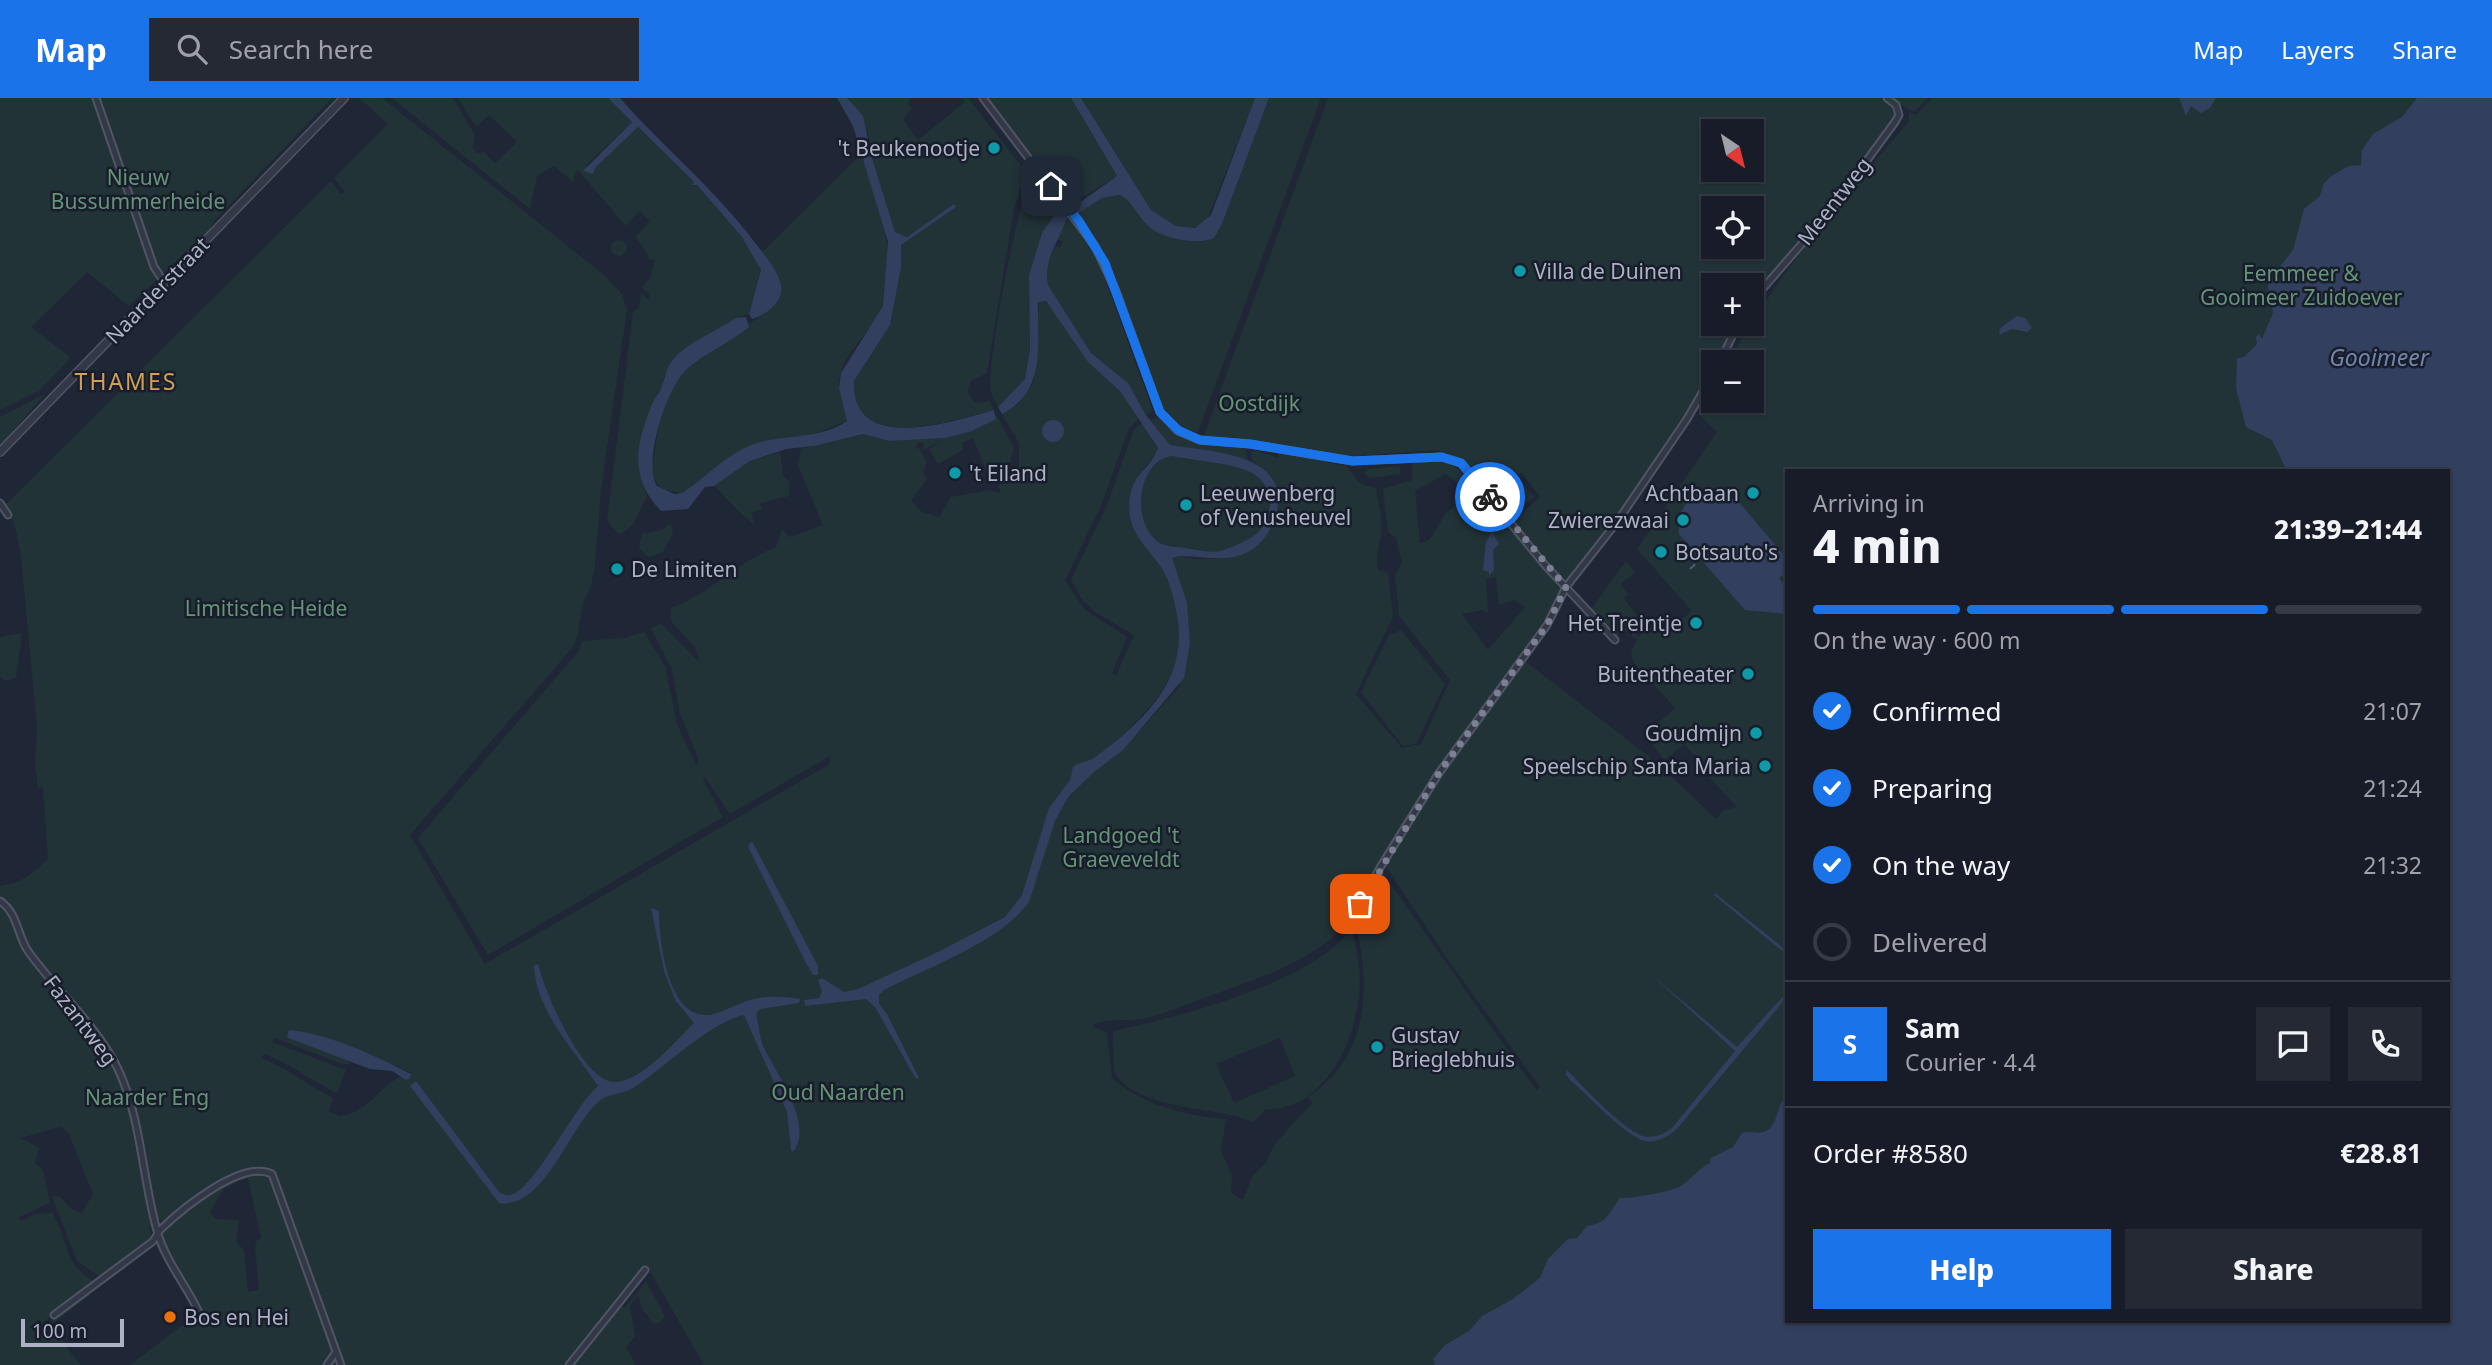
<!DOCTYPE html>
<meta charset="utf-8">
<style>
:root{--surface:#171c28;--page:#242934;--text:#f1f3f6;--muted:#9ea1a8;--line:#363a45;--accent:#1a73e8}
body{margin:0;font-family:"Noto Sans",sans-serif;background:var(--page);color:var(--text);height:100vh;display:flex;flex-direction:column;font-size:26px;white-space:nowrap}
*{box-sizing:border-box;margin:0}
p{font-size:23px;color:var(--muted)}
.icon{flex:none;width:38px;height:38px;fill:none;stroke:currentColor;stroke-width:2;stroke-linecap:round;stroke-linejoin:round}
.map{position:relative;flex:1;overflow:hidden}
.details{position:absolute;left:1785px;top:371px;width:665px;height:854px;display:flex;flex-direction:column;background:var(--surface);border-radius:0px;box-shadow:0 2px 5px #0004,0 0 0 2px var(--line)}
.details>*{flex:none}
.needle{width:46px;rotate:145deg}
.tools{position:absolute;left:1701px;top:21px;display:grid;gap:14px}
.tools a{display:grid;place-items:center;width:63px;height:63px;border-radius:0px;background:var(--surface);box-shadow:0 2px 5px #0004,0 0 0 2px var(--line);font-size:35px}
.scale{position:absolute;left:21px;bottom:18px;width:103px;box-sizing:border-box;padding-left:7px;border:4px solid #adb2c4;border-top:0;font-size:19px;line-height:24px;white-space:nowrap;color:#adb2c4;-webkit-text-stroke:5px #181d2b;paint-order:stroke}
.pin{position:absolute;display:grid;place-items:center;width:60px;height:60px;color:#fff;margin:-30px;border-radius:14px;box-shadow:0 4px 10px #0006}
.courier{position:absolute;display:grid;place-items:center;width:70px;height:70px;margin:-35px;border:5px solid #1a73e8;border-radius:50%;background:#fff;color:#222;box-shadow:0 2px 9px #0007}
.head em{font-style:normal;font-weight:800}
.head div{display:flex;flex-direction:column-reverse}
.head{display:flex;align-items:center;justify-content:space-between;height:119px;padding:0 28px}
h1{font-size:46px;font-weight:800;line-height:52px}
.bar{display:grid;grid-template-columns:repeat(4,1fr);gap:10px 7px;align-content:center;height:84px;padding:0 28px}
.bar i{height:9px;border-radius:5px;background:var(--line)}
.bar .on{background:var(--accent)}
.bar p{grid-column:span 4}
.line{display:flex;align-items:center;gap:18px;padding:0 28px;border-top:2px solid var(--line)}
.line div{flex:1}
.round{display:grid;place-items:center;flex:none;width:74px;height:74px;border-radius:0px;background:var(--page)}
ol{padding:0 28px;list-style:none}
li{display:flex;align-items:center;gap:21px;height:77px}
li p{margin-inline-start:auto}
li .icon{padding:7px;border-radius:50%;background:var(--accent);color:#fff;stroke-width:4}
li:last-child{color:var(--muted)}
li i{width:38px;height:38px;border:4px solid var(--line);border-radius:50%}
.cta{display:flex;gap:14px;margin-top:auto;padding:14px 28px}
.cta a{flex:1;height:80px;border-radius:0px;background:var(--accent);color:#fff;font-size:28px;font-weight:800;line-height:80px;text-align:center}
.cta a+a{background:var(--page);color:var(--text)}
header{display:flex;align-items:center;gap:42px;box-sizing:border-box;height:98px;padding:0 35px;background:var(--accent);color:#fff}
header strong{font-size:33px}
nav{display:flex;gap:38px;margin-inline-start:auto;font-size:24px}
.search{width:490px;height:63px;background:var(--page);display:flex;align-items:center;gap:18px;box-sizing:border-box;padding:0 24px;border-radius:0px;color:var(--muted);font-size:26px}
.map>svg:first-child{display:block}
.green{fill:#223338;fill-rule:evenodd}
.water{fill:#323f5e;fill-rule:evenodd}
.lines{fill:none;stroke-linecap:round;stroke-linejoin:round}
.minor-casing{stroke:#505565;stroke-width:9}
.tertiary-casing{stroke:#505565;stroke-width:10}
.minor{stroke:#333847;stroke-width:5}
.tertiary{stroke:#333847;stroke-width:7}
.rail{stroke:#545b6e;stroke-width:2;stroke-dasharray:7 7;stroke-linecap:butt}
.done{stroke:#7b8192;stroke-width:7;stroke-dasharray:0 12.6}
.route{stroke:#1a73e8;stroke-width:9}
.culture-dot{fill:#0f9aa8;stroke:#181d2b;stroke-width:2.5}
.food-dot{fill:#e8710a;stroke:#181d2b;stroke-width:2.5}
.labels{text-anchor:middle;dominant-baseline:central;stroke-width:5;stroke-linejoin:round;paint-order:stroke}
.poi-label{font-size:21px;fill:#adb2c4;stroke:#181d2b;text-anchor:end}
.park-label{font-size:21px;fill:#659476;stroke:#181d2b}
.street-label{font-size:21px;fill:#adb2c4;stroke:#181d2b}
.water-label{font-size:23px;font-style:italic;fill:#7485ac;stroke:#181d2b}
.neighbourhood-label{font-size:23px;letter-spacing:2px;fill:#d29f59;stroke:#181d2b}
</style>
<header>
<strong>Map</strong>
<div class="search"><svg class="icon" aria-label="search" viewBox="0 0 24 24"><circle cx="10" cy="10" r="6"/><path d="M15 15l6 6"/></svg>Search here</div>
<nav><a>Map</a><a>Layers</a><a>Share</a></nav>
</header>
<div class="map">
<svg width="2492" height="1267" viewBox="0 0 2492 1267">
<rect width="100%" height="100%" fill="#1f2636"/>
<g class="green">
<polygon points="0,0 332,0 215,122 209,132 129,208 87,174 31,229 70,259 68,263 39,293 0,312"/>
<path d="M359 0H382L604 177 622 196 627 212 601 391 595 467 591 488 583 504 577 540 572 550 410 737 485 866 830 666V658L730 716 706 681 702 679 723 719 488 857 418 740 578 554 582 543 624 540 644 534 665 568 677 626 697 669 698 659 680 616 672 571 651 531 661 525 700 565 695 549 671 523V510C710 496 737 464 776 449L782 431 789 439 823 427 798 368 801 351 863 336 889 343 945 340 997 318 1014 350 1008 369 997 386H992L973 340 962 345 963 352 938 366 929 351 942 342 923 352 924 346 918 344 916 350 920 351 927 364 923 374 927 381 911 403 922 414 939 419 951 399 989 392 999 395 1001 391 997 389 1019 367V345L1002 316 1017 307 1034 284 1039 202 1046 204 1120 293 1139 321 1129 330 1100 410 1065 482 1084 511 1127 539 1112 575 1116 578 1134 537 1095 514 1080 499 1071 481 1106 410 1134 331 1142 325 1159 353C1140 373 1123 395 1131 424 1137 444 1157 460 1166 479 1202 554 1166 599 1111 647L1134 639 1179 589 1189 525 1171 460 1177 458C1217 466 1265 461 1276 414 1279 405 1274 391 1273 381L1252 362 1251 355 1254 352 1279 360 1277 347 1203 340 1328 0H1881L1900 16 1901 23 1890 39 1802 142 1752 213V187H1713V226H1744L1720 264H1713V275C1667 348 1620 419 1567 486L1514 422 1540 399 1521 374 1517 379 1534 399 1510 417C1490 393 1471 358 1437 352L1352 358 1322 354 1326 364 1346 368 1360 386 1376 390C1377 403 1384 424 1381 437 1379 451 1375 457 1378 472L1388 475 1393 519 1356 596 1402 650 1421 646 1450 582 1399 518 1395 476 1402 465 1396 440 1388 434 1383 391 1412 382V362L1447 364 1461 373 1564 493 1405 725 1408 716 1350 820 1346 817 1335 830 1339 834C1298 871 1244 885 1193 904 1178 909 1164 916 1147 920 1130 924 1110 920 1094 926V929L1107 935 1112 980C1142 1007 1186 1018 1226 1021L1221 1053 1232 1078 1231 1095 1243 1102 1253 1077 1266 1065 1275 1046 1312 1005 1308 999C1370 959 1372 885 1354 821L1383 775 1518 967 1537 992 1540 989 1446 859 1385 767 1424 700 1525 563 1656 664 1716 721 1724 712 1737 709 1696 665 1699 662 1684 646 1665 662 1644 637 1675 610 1633 564 1631 553 1637 541 1632 539V534L1640 539 1644 524H1653L1663 536 1692 513 1637 451 1717 334 1699 317 1713 293V303H1752V264H1729C1775 177 1844 101 1909 23V14L1916 17 1933 0H2492V1212L2444 1267H704L647 1168 621 1201 624 1211 646 1183 665 1218 661 1224 654 1226 642 1211 638 1197 630 1208 635 1238 626 1249 636 1267H130L196 1217 155 1147V1138C189 1109 218 1083 263 1076L264 1070 225 1080 165 1124 156 1121 154 1135 147 1127 152 1138 100 1179 77 1163 52 1099 59 1098 71 1111 82 1115 93 1096 68 1034 60 1029 21 1040 39 1050 35 1065 43 1072 50 1105 19 1119 21 1123 35 1116 52 1115C70 1143 61 1164 95 1184L42 1225 44 1228 91 1191 89 1198 52 1226 53 1231 68 1248 66 1249 81 1267H0V788C22 785 32 776 48 761L43 689 38 690 35 669 37 629 21 459 15 427 5 407 331 83 341 96 345 93 334 80 388 26ZM1713 33H1752V72H1713ZM1713 110H1752V149H1713ZM1787 373H2448V1223H1787ZM1446 376 1464 391 1466 398 1446 415 1430 441 1420 446 1415 393ZM1492 434V478L1485 453ZM1496 479 1499 507 1514 502 1525 509 1488 552 1462 516 1482 512 1488 515 1486 481ZM287 939 394 967 411 975C384 979 370 1016 340 1018L329 1013 333 1000C308 987 287 970 261 960L264 956C290 965 312 983 337 995L346 972 272 944 275 940 342 966H348L349 961ZM248 1080 261 1140 257 1142 255 1149 259 1192 248 1194 244 1152 236 1144 239 1122 216 1121 210 1114 224 1090Z"/>
<path d="M392 0H453L475 37 473 50 476 55 484 54 495 65 517 44 489 17 476 29 458 0H608L632 24 585 68 594 70 637 29 694 84V88L697 87 742 139 761 171 749 216 736 220 669 268C665 275 664 281 662 288 661 292 656 298 654 302 639 336 633 364 647 398 638 413 638 428 619 436L607 423 633 214 639 210 641 195 649 202 650 196 642 190 650 180 655 162 649 161C647 152 639 147 636 138L650 123 639 113 626 128 577 71 573 84 554 68 537 78 530 111Z"/>
<path d="M847 0H910L908 5 912 11 903 21 918 42 965 4 962 0H968L1026 74 1014 110 987 275 971 283 967 294 975 305 990 303 994 312C952 323 851 357 854 283L890 227 901 170V147L954 107 906 139 895 134 872 60 868 34Z"/>
<polygon points="986,0 1071,0 1117,78 1078,102 1070,96 1066,102"/>
<polygon points="1081,0 1255,0 1207,122 1195,130 1176,128 1151,112"/>
<path d="M1269 0H1321L1198 334C1177 332 1167 321 1158 303L1103 157 1077 116 1102 100 1120 97C1132 103 1136 117 1146 126 1160 139 1195 149 1213 140L1222 126Z"/>
<polygon points="1888,0 1928,0 1914,14"/>
<path d="M862 55C874 102 902 159 883 207 873 234 839 256 839 286 839 300 846 310 847 323L812 337 754 346 682 395 662 392 651 376 659 326 671 291 683 274 775 207V171L762 154Z"/>
<path d="M1032 81 1063 113H1058L1042 135 1029 177 1030 251 1025 281 998 309C996 304 992 299 991 294 985 273 1018 99 1032 81Z"/>
<path d="M1075 118 1099 165 1153 313 1146 317 1128 285 1091 255 1048 187C1045 171 1048 162 1055 148L1061 149 1062 143 1057 141 1066 122Z"/>
<circle cx="619" cy="150" r="8"/>
<polygon points="46,295 0,348 0,319"/>
<polygon points="1160,318 1188,342 1246,351 1248,362 1170,347 1150,322"/>
<path d="M780 354 783 378 790 384 789 398 760 405 762 411 751 415 755 426C745 422 724 397 714 388L750 363Z"/>
<path d="M1173 358C1194 363 1234 365 1252 375 1274 387 1274 418 1257 435 1248 443 1234 448 1223 452 1211 456 1198 452 1186 450 1178 449 1167 449 1160 445 1129 425 1138 361 1173 358Z"/>
<polygon points="1400,368 1400,376 1370,380 1364,375 1369,371"/>
<polygon points="671,426 673,436 662,455 648,459 639,450 642,436 661,432"/>
<polygon points="1626,463 1635,475 1620,486 1628,496 1624,500 1641,524 1634,522 1627,534 1619,535 1615,540 1590,513"/>
<polygon points="1401,532 1445,586 1416,646 1403,648 1361,594 1389,537"/>
<polygon points="22,535 16,580 6,583 0,579 0,539"/>
<path d="M1350 832C1356 840 1356 852 1358 862 1368 918 1333 1013 1266 1011L1253 1024C1214 1007 1139 1014 1114 974L1113 933C1175 920 1312 885 1350 832ZM1280 940 1295 978 1234 1005 1216 966Z"/>
</g>
<g class="water">
<path d="M608 0H620C664 50 716 92 756 146 766 159 777 171 781 187 784 204 766 217 752 221L749 216 761 172 742 139 697 87H693L694 84 638 29 595 70 593 76 583 73 632 24Z"/>
<path d="M837 0H847L863 18 872 60 895 134 907 139 954 106 956 109 901 147V170L890 227 854 283C851 357 952 324 994 312L996 321 972 333 945 340 889 343 863 336 814 348 786 351 750 363 714 388 705 389 688 411 661 413C628 379 636 345 653 304 655 299 660 295 661 290 667 278 664 270 677 257 690 244 720 231 736 220L746 219 749 229C729 245 705 255 686 272 667 289 642 365 657 388L674 396 682 395C706 380 726 356 754 346 784 336 820 342 847 323L839 290 841 275 883 208 888 144 853 28Z"/>
<path d="M1071 0H1081L1151 112 1176 128 1195 130 1211 117 1255 0H1269L1222 126 1214 140C1196 148 1159 140 1146 126 1137 117 1132 103 1120 97L1102 100 1077 116 1072 110 1117 78Z"/>
<polygon points="2179,0 2216,0 2210,10 2201,15 2191,8 2186,18"/>
<path d="M2417 0H2492V1267H1435L1433 1261 1445 1247 1469 1233 1482 1218 1513 1201 1540 1180 1548 1161 1568 1141 1577 1140 1587 1128C1608 1125 1608 1115 1620 1100 1630 1101 1669 1094 1679 1089 1691 1083 1697 1071 1710 1065L1711 1060 1733 1049 1742 1035C1750 1032 1758 1037 1766 1033 1779 1027 1775 1007 1787 998V1223H2448V373H2287L2272 342 2246 329 2236 290 2237 260 2244 259 2257 246 2256 239 2259 236 2262 241 2273 215 2268 189 2270 181 2293 152 2304 111 2320 98 2324 85 2331 78 2349 68 2361 67 2362 52 2373 36 2402 19Z"/>
<path d="M1058 112 1070 113 1075 118 1066 122C1058 145 1043 162 1048 187L1091 255 1128 285 1146 317 1170 347C1210 354 1289 354 1277 413 1273 430 1262 448 1246 455 1219 467 1189 454 1172 460L1187 505 1190 545 1184 580 1123 652 1094 674 1068 699 1055 723 1029 804C1000 844 928 869 884 892L879 897V906L887 916 919 980 916 981 875 909 866 901 805 908 804 902 819 900 822 893 818 882 822 880 844 894 858 891 940 853 1005 819 1022 797 1049 710 1070 682 1073 669C1081 663 1090 664 1097 658 1147 620 1191 579 1176 512 1173 498 1170 484 1162 471 1149 451 1130 437 1129 411 1129 374 1150 374 1158 350L1120 293 1088 264 1046 203 1038 204C1037 247 1047 293 1002 316L998 309 1025 281 1030 251 1029 177 1042 135ZM1173 358C1194 363 1234 365 1252 375 1274 387 1275 418 1257 435 1248 443 1234 448 1223 452 1211 456 1198 452 1186 450 1178 449 1167 449 1160 445 1129 425 1138 361 1173 358Z"/>
<polygon points="2017,218 2025,220 2032,230 2027,234 2012,231 1999,237 2000,230"/>
<circle cx="1053" cy="333" r="11"/>
<polygon points="1719,393 1738,403 1787,461 1787,474 1779,480 1787,489 1787,516 1745,512 1679,436 1678,419 1688,402 1698,396"/>
<polygon points="1492,434 1499,446 1493,452 1494,472 1489,478 1489,474 1483,472 1486,444"/>
<polygon points="752,743 818,868 818,877 813,877 805,863 751,755 748,748"/>
<polygon points="1715,795 1787,853 1787,857 1714,797"/>
<path d="M651 810 659 813C659 841 667 917 706 917 718 917 730 909 742 905 761 897 780 898 800 901L799 905 760 911 756 916C759 926 759 937 763 948 775 974 815 1026 793 1054L791 1052 787 1014 744 917C710 924 663 971 633 990 622 997 608 995 599 1003 569 1029 544 1112 499 1105L410 988 416 983 499 1094C502 1096 506 1098 510 1097 533 1094 575 1007 598 988 575 953 535 912 534 867L538 866C544 892 584 988 617 984 646 980 674 944 694 925L675 902 664 873Z"/>
<path d="M1653 878 1737 949 1787 894V899L1676 1032C1667 1039 1656 1045 1645 1043 1625 1038 1588 997 1571 983L1566 977 1567 972C1581 987 1628 1037 1647 1039 1657 1039 1664 1036 1672 1030L1735 953Z"/>
<path d="M289 932C331 936 373 957 411 976L410 980 406 982 392 973 370 971 291 941 287 939Z"/>
</g>
<g class="lines">
<g class="minor-casing">
<g id="minor">
<polyline points="96,0 154,169 164,184"/>
<polyline points="983,0 1095,148 1116,193 1160,314 1178,333 1200,342 1250,346 1352,363 1442,359 1461,365 1545,467 1615,542"/>
<polyline points="1752,203 1826,118 1895,24 1899,17 1896,7 1887,0"/>
<polyline points="1720,264 1738,226"/>
<polyline points="0,405 8,417"/>
<path d="M0 803C18 815 17 837 28 853 56 893 97 927 118 971 142 1022 142 1082 158 1136 167 1166 190 1192 202 1221"/>
<polyline points="1349,825 1381,768 1439,675 1547,527 1566,489 1617,424 1687,321 1713,276"/>
<path d="M54 1217 152 1144C157 1140 156 1135 161 1131 182 1111 242 1061 272 1076L341 1267"/>
<polyline points="327,1267 336,1254"/>
<polyline points="569,1267 645,1172"/>
</g>
</g>
<g class="tertiary-casing">
<polyline id="tertiary" points="0,354 344,0"/>
</g>
<use href="#minor" class="minor"/>
<use href="#tertiary" class="tertiary"/>
<polyline class="rail" points="1690,471 1699,463"/>
</g>
<g class="lines">
<polyline class="done" points="1360,806 1439,675 1547,527 1566,489 1490,399"/>
<polyline class="route" points="1051,88 1079,123 1105,165 1160,314 1178,332 1200,342 1250,346 1353,363 1442,359 1461,365 1490,399"/>
</g>
<g class="culture-dot">
<circle cx="994" cy="50" r="7"/>
<circle cx="1520" cy="173" r="7"/>
<circle cx="955" cy="375" r="7"/>
<circle cx="1753" cy="395" r="7"/>
<circle cx="1186" cy="407" r="7"/>
<circle cx="1683" cy="422" r="7"/>
<circle cx="1661" cy="454" r="7"/>
<circle cx="617" cy="471" r="7"/>
<circle cx="1696" cy="525" r="7"/>
<circle cx="1748" cy="576" r="7"/>
<circle cx="1756" cy="635" r="7"/>
<circle cx="1765" cy="668" r="7"/>
<circle cx="1377" cy="949" r="7"/>
</g>
<circle class="food-dot" cx="170" cy="1219" r="7"/>
<g class="labels">
<g class="poi-label">
<text x="980" y="50">'t Beukenootje</text>
<text x="1534" y="173" text-anchor="start">Villa de Duinen</text>
<text x="969" y="375" text-anchor="start">'t Eiland</text>
<text x="1200" y="395" text-anchor="start">Leeuwenberg<tspan x="1200" dy="24">of Venusheuvel</tspan></text>
<text x="1739" y="395">Achtbaan</text>
<text x="1669" y="422">Zwierezwaai</text>
<text x="1675" y="454" text-anchor="start">Botsauto's</text>
<text x="631" y="471" text-anchor="start">De Limiten</text>
<text x="1682" y="525">Het Treintje</text>
<text x="1734" y="576">Buitentheater</text>
<text x="1742" y="635">Goudmijn</text>
<text x="1751" y="668">Speelschip Santa Maria</text>
<text x="1391" y="937" text-anchor="start">Gustav<tspan x="1391" dy="24">Brieglebhuis</tspan></text>
<text x="184" y="1219" text-anchor="start">Bos en Hei</text>
</g>
<g class="park-label">
<text x="138" y="79">Nieuw<tspan x="138" dy="24">Bussummerheide</tspan></text>
<text x="2301" y="175">Eemmeer &amp;<tspan x="2301" dy="24">Gooimeer Zuidoever</tspan></text>
<text x="1259" y="305">Oostdijk</text>
<text x="266" y="510">Limitische Heide</text>
<text x="1121" y="737">Landgoed 't<tspan x="1121" dy="24">Graeveveldt</tspan></text>
<text x="838" y="994">Oud Naarden</text>
<text x="147" y="999">Naarder Eng</text>
</g>
<g class="street-label">
<text transform="translate(1834 103) rotate(-52)">Meentweg</text>
<text transform="translate(157 192) rotate(-46)">Naarderstraat</text>
<text transform="translate(81 922) rotate(53)">Fazantweg</text>
</g>
<g class="water-label">
<text x="2379" y="259">Gooimeer</text>
</g>
<g class="neighbourhood-label">
<text x="126" y="283">THAMES</text>
</g>
</g>
</svg>
<div class="tools">
<a><svg class="needle" viewBox="-14 -14 28 28"><path d="M0-13l5 13h-10z" fill="#e53935"/><path d="M0 13l5-13h-10z" fill="#9ea1a8"/></svg></a>
<a><svg class="icon" aria-label="locate" viewBox="0 0 24 24"><circle cx="12" cy="12" r="6"/><path d="M12 2v4M12 18v4M2 12h4M18 12h4"/></svg></a>
<a>+</a>
<a>−</a>
</div>
<div class="scale">100 m</div>
<div class="pin" style="left:1360px;top:806px;background:#ea580c"><svg class="icon" aria-label="bag" viewBox="0 0 24 24"><path d="M5 8h14l-1 12H6zM9 8a3 3 0 0 1 6 0"/></svg></div>
<div class="pin" style="left:1051px;top:88px;background:#1f2937"><svg class="icon" aria-label="home" viewBox="0 0 24 24"><path d="M3 11l9-7 9 7M6 9v11h12V9"/></svg></div>
<div class="courier" style="left:1490px;top:399px"><svg class="icon" aria-label="bike" viewBox="0 0 24 24"><circle cx="6" cy="16" r="4"/><circle cx="18" cy="16" r="4"/><path d="M6 16l4-8h5l3 8M10 8l3 8H6M13 5h3"/></svg></div>
<section class="details">
<div class="head"><div><h1>4 min</h1><p>Arriving in</p></div><em>21:39–21:44</em></div>
<div class="bar"><i class="on"></i><i class="on"></i><i class="on"></i><i></i><p>On the way · 600 m</p></div>
<ol>
<li><svg class="icon" aria-label="check" viewBox="0 0 24 24"><path d="M5 12l5 5 9-10"/></svg>Confirmed<p>21:07</p></li>
<li><svg class="icon" aria-label="check" viewBox="0 0 24 24"><path d="M5 12l5 5 9-10"/></svg>Preparing<p>21:24</p></li>
<li><svg class="icon" aria-label="check" viewBox="0 0 24 24"><path d="M5 12l5 5 9-10"/></svg>On the way<p>21:32</p></li>
<li><i></i>Delivered</li>
</ol>
<div class="line" style="height:126px"><b class="round" style="background:var(--accent);color:#fff">S</b><div><b>Sam</b><p>Courier · 4.4</p></div><a class="round"><svg class="icon" aria-label="chat" viewBox="0 0 24 24"><path d="M4 5h16v11H9l-5 4z"/></svg></a><a class="round"><svg class="icon" aria-label="phone" viewBox="0 0 24 24"><path d="M5 4h4l2 5-3 2q2 4 5 5l2-3 5 2v4C11 20 4 13 5 4z"/></svg></a></div>
<div class="line" style="height:91px"><div>Order #8580</div><b>€28.81</b></div>
<div class="cta"><a>Help</a><a>Share</a></div>
</section>
</div>
